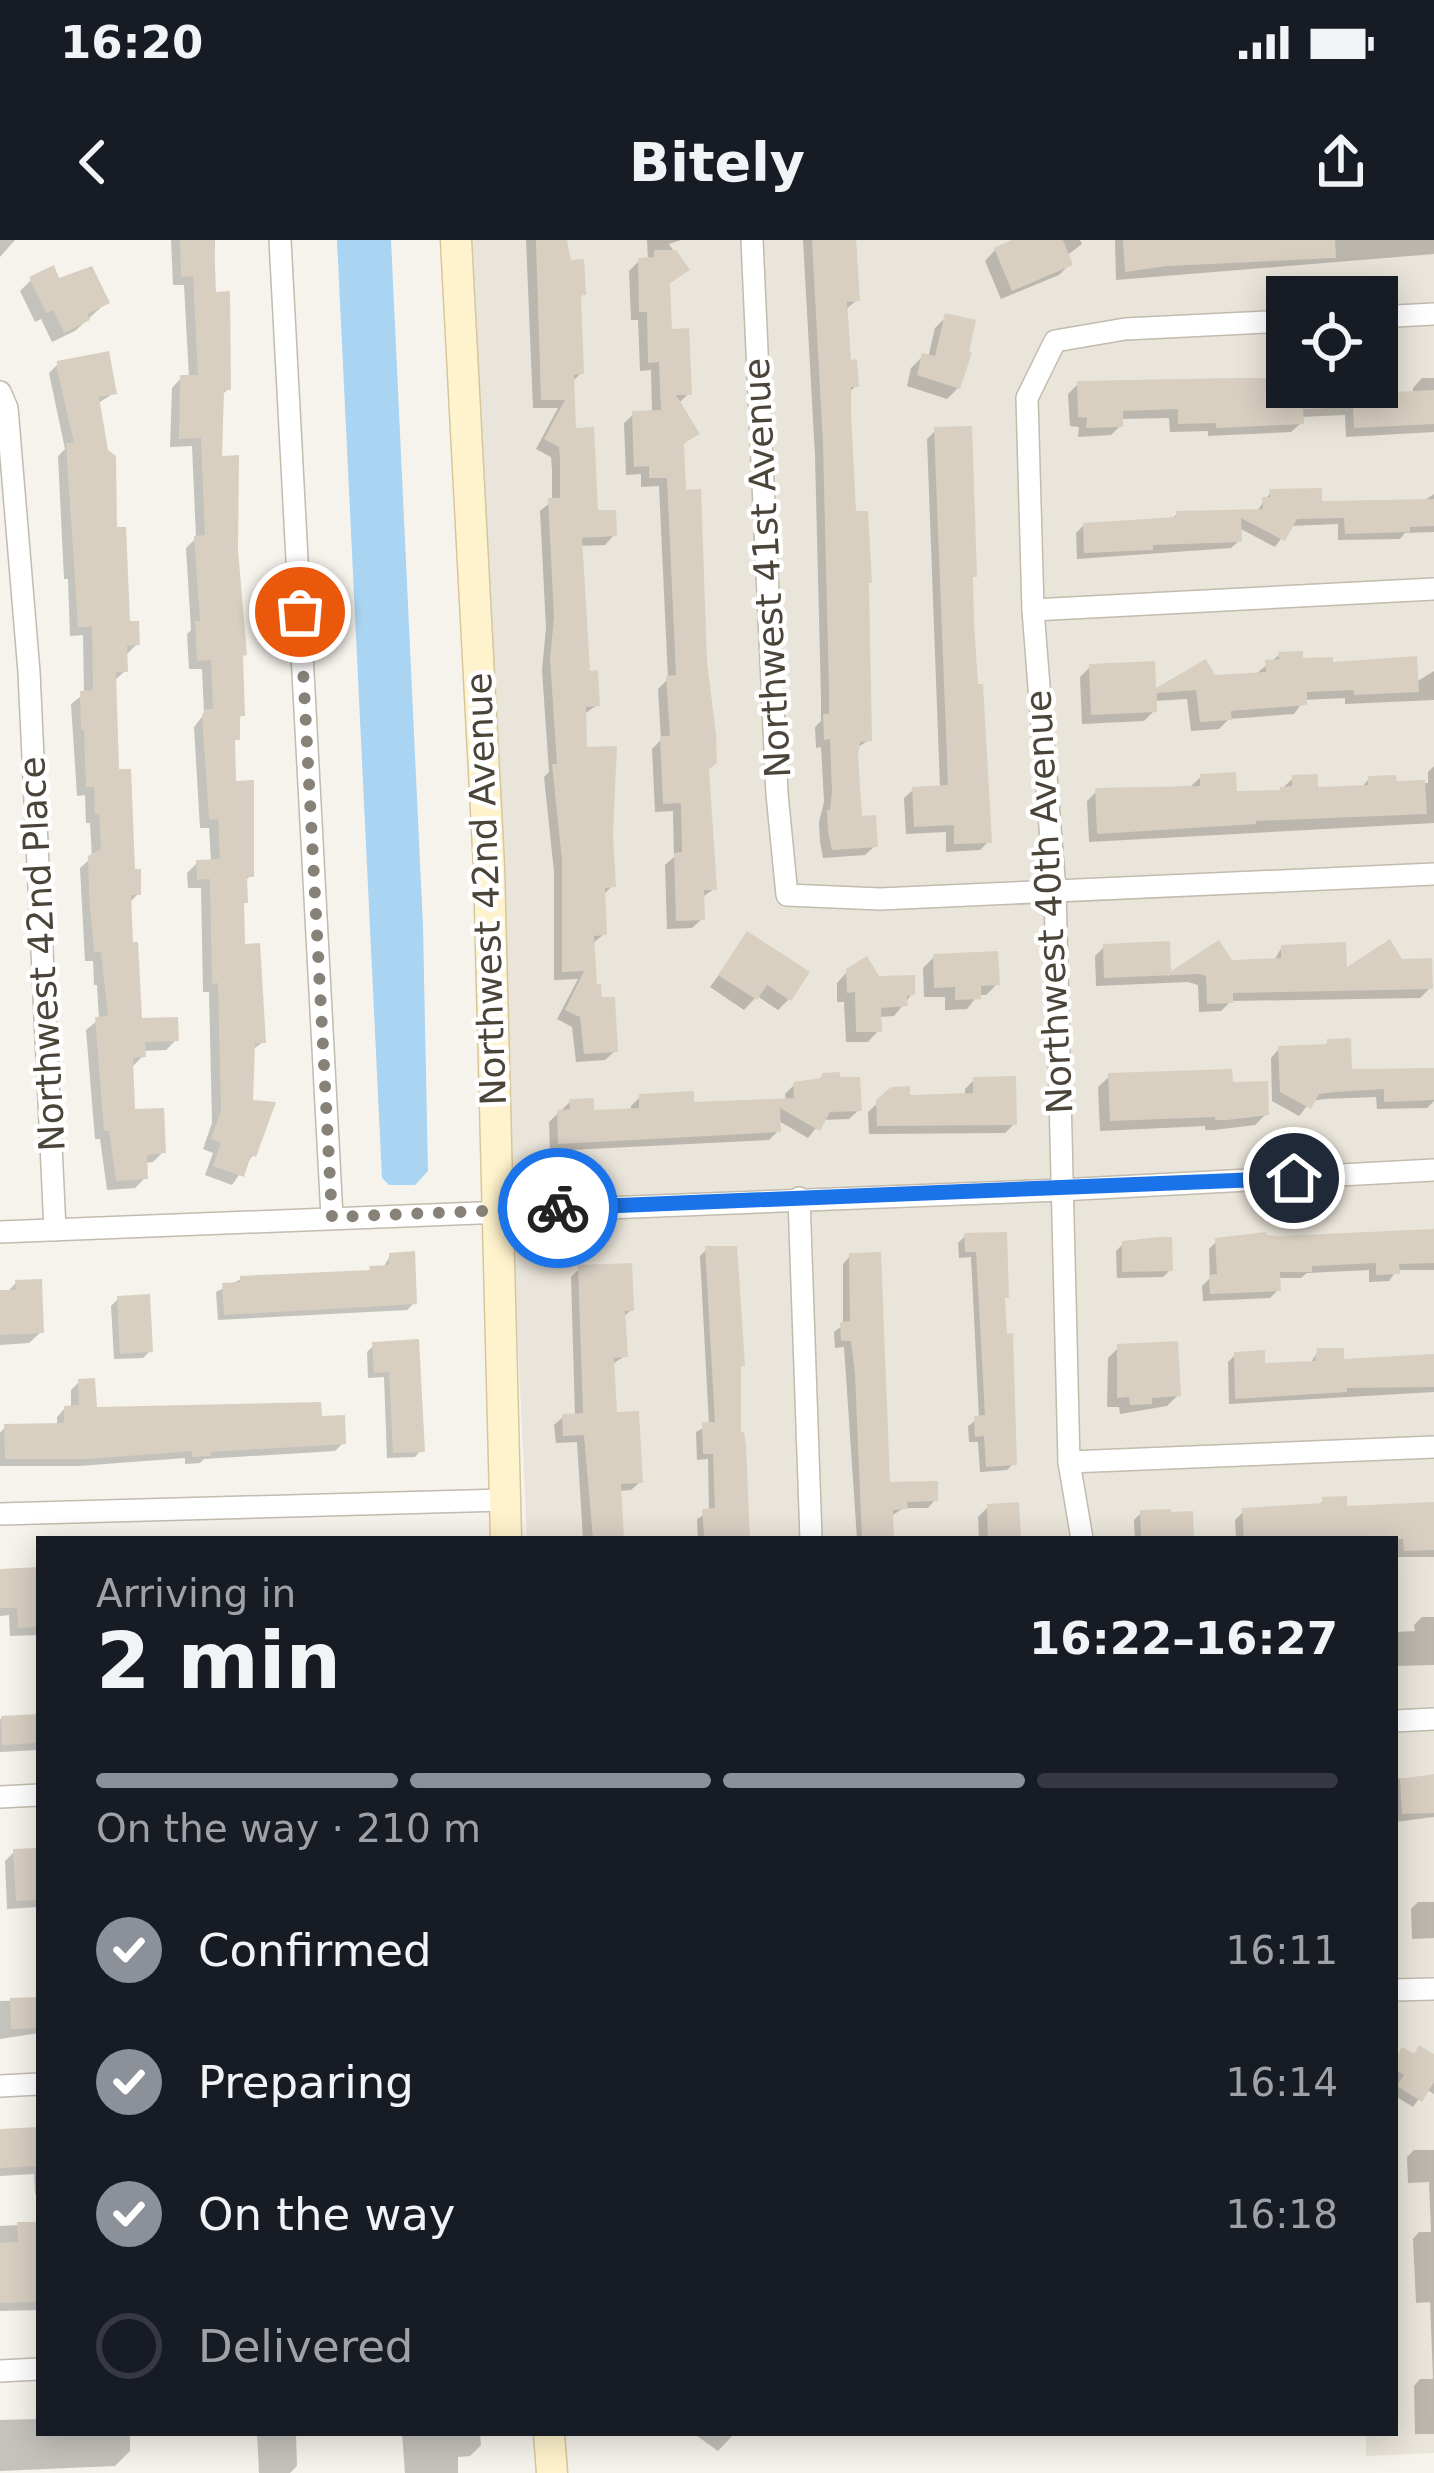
<!DOCTYPE html>
<meta charset="utf-8">
<style>
:root{--surface:#171b24;--page:#20242c;--text:#f1f3f6;--muted:#9ea1a6;--line:#363941;--accent:#8c9099}
body{margin:0;font-family:"DejaVu Sans",sans-serif;background:var(--page);color:var(--text);height:100vh;display:flex;flex-direction:column;font-size:45px;white-space:nowrap}
*{box-sizing:border-box;margin:0}
p{font-size:39px;color:var(--muted)}
.icon{flex:none;width:66px;height:66px;fill:none;stroke:currentColor;stroke-width:2;stroke-linecap:round;stroke-linejoin:round}
.map{position:relative;flex:1;overflow:hidden}
.drawer{position:absolute;left:36px;top:1296px;width:1362px;height:900px;display:flex;flex-direction:column;background:var(--surface);border-radius:0px;box-shadow:0 6px 30px #0003}
.drawer>*{flex:none}
.controls{position:absolute;left:1266px;top:36px;display:grid;gap:24px}
.controls a{display:grid;place-items:center;width:132px;height:132px;border-radius:0px;background:var(--surface);box-shadow:0 6px 30px #0003;font-size:60px}
.pin{position:absolute;display:grid;place-items:center;width:102px;height:102px;color:#fff;margin:-51px;border:6px solid #fff;border-radius:50%;box-shadow:0 3px 12px #0007}
.courier{position:absolute;display:grid;place-items:center;width:120px;height:120px;margin:-60px;border:9px solid #1a73e8;border-radius:50%;background:#fff;color:#222;box-shadow:0 3px 15px #0007}
.head em{font-style:normal;font-weight:700}
.head div{display:flex;flex-direction:column-reverse}
.head{display:flex;align-items:center;justify-content:space-between;height:204px;padding:0 60px}
h1{font-size:78px;font-weight:700;line-height:90px}
.bar{display:grid;grid-template-columns:repeat(4,1fr);gap:18px 12px;align-content:center;height:144px;padding:0 60px}
.bar i{height:15px;border-radius:9px;background:var(--line)}
.bar .active{background:var(--accent)}
.bar p{grid-column:span 4}
ol{padding:0 60px;list-style:none}
li{display:flex;align-items:center;gap:36px;height:132px}
li p{margin-inline-start:auto}
li .icon{padding:12px;border-radius:50%;background:var(--accent);color:#fff;stroke-width:4}
li:last-child{color:var(--muted)}
li i{width:66px;height:66px;border:6px solid var(--line);border-radius:50%}
.status{display:flex;justify-content:space-between;align-items:center;height:84px;padding:0 60px;background:var(--surface);direction:ltr}
.status svg{height:33px;fill:currentColor}
header{display:flex;justify-content:space-between;align-items:center;height:156px;padding:0 60px;background:var(--surface);font-size:54px;font-weight:700}
.map>svg:first-child{display:block}
.residential{fill:#eae5da;fill-rule:evenodd}
.water{fill:#a9d4f2}
.shadow{fill:#0003}
.building{fill:#d8cfc1}
.lines{fill:none;stroke-linecap:round;stroke-linejoin:round}
.street-casing{stroke:#c2bbae;stroke-width:24}
.secondary-casing{stroke:#d6c79b;stroke-width:33}
.street{stroke:#fff;stroke-width:21}
.secondary{stroke:#fff3cd;stroke-width:30}
.done{stroke:#878178;stroke-width:12;stroke-dasharray:0 21.6}
.route{stroke:#1a73e8;stroke-width:15}
.labels{text-anchor:middle;dominant-baseline:central;stroke-width:9;stroke-linejoin:round;paint-order:stroke}
.street-label{font-size:36px;fill:#4b4439;stroke:#fff}
</style>
<div class="status"><b>16:20</b><svg viewBox="0 0 49 12"><path d="M0 12V9h3v3zM5 12V6h3v6zM10 12V3h3v9zM15 12V0h3v12zM26 1h20v11H26zM47 4h2v5h-2z"/></svg></div>
<header><svg class="icon" aria-label="back" viewBox="0 0 24 24"><path d="M15 5l-7 7 7 7"/></svg>Bitely<svg class="icon" aria-label="share" viewBox="0 0 24 24"><path d="M12 15V3M7 8l5-5 5 5M5 13v7h14v-7"/></svg></header>
<div class="map">
<svg width="1434" height="2233" viewBox="0 0 1434 2233">
<rect width="100%" height="100%" fill="#f6f3ec"/>
<path class="residential" d="M467 0H1434V2213L1366 2216V2193H1395V1299H527ZM1287 57H1377V147H1287Z"/>
<polygon class="water" points="337,0 391,0 423,687 428,931 415,945 389,945 382,938"/>
<g class="shadow">
<polygon points="0,0 15,0 0,17"/>
<polygon points="171,0 215,0 213,55 228,149 221,156 218,176 240,418 242,475 237,480 237,498 232,504 233,544 251,635 244,642 241,666 243,707 263,802 251,811 253,915 232,945 205,935 213,913 203,909 212,883 209,752 203,752 201,648 188,648 187,633 197,623 211,622 209,588 200,588 194,487 204,474 202,429 189,429 187,394 191,390 186,308 196,298 192,206 170,207 172,148 181,138 189,138 184,45 173,45"/>
<polygon points="526,0 564,0 564,15 583,54 578,59 581,133 571,143 573,191 596,273 614,295 605,305 579,306 587,434 597,465 583,475 585,510 610,594 612,646 602,656 604,694 592,704 594,747 615,811 605,820 576,822 572,787 557,779 578,739 554,740 554,632 544,537 549,532 542,430 546,388 540,271 552,261 552,230 551,217 536,209 558,168 533,168"/>
<polygon points="647,0 681,0 669,4 686,30 667,46 669,92 689,153 678,164 696,194 681,206 714,649 701,658 702,679 692,688 667,689 665,625 674,617 673,571 655,572 652,509 661,500 658,449 668,439 659,246 641,247 641,234 626,235 624,183 634,174 652,173 651,130 640,131 638,80 631,80 629,31 639,21 648,21"/>
<polygon points="803,0 856,0 857,60 845,70 848,123 856,146 848,153 869,500 855,509 859,579 875,606 865,615 823,618 820,602 819,582 824,562 821,507 816,508 815,487 821,481 821,459 815,216"/>
<polygon points="1020,0 1080,0 1082,4 1066,16 1070,24 1059,35 1001,59 985,21 995,10"/>
<polygon points="1115,0 1434,0 1434,14 1116,40"/>
<polygon points="31,40 58,42 107,62 75,91 52,102 41,79 35,82 20,51"/>
<polygon points="946,77 958,148 947,159 907,146 911,128 923,116 928,118 935,88"/>
<polygon points="58,124 114,153 97,164 127,385 137,404 127,414 125,431 113,442 116,532 138,654 129,663 139,782 176,800 166,810 143,811 143,816 133,826 132,872 163,912 153,922 144,923 145,938 135,948 107,950 100,899 95,899 86,790 99,779 97,745 94,745 93,721 85,721 80,628 92,617 90,583 86,583 85,555 77,556 71,464 84,454 83,395 70,396 68,339 64,339 58,216 65,209 49,133"/>
<polygon points="1422,138 1434,138 1434,192 1346,197 1345,175 1300,177 1301,183 1291,192 1208,196 1208,191 1170,192 1169,178 1120,179 1120,186 1111,195 1078,197 1079,187 1070,186 1068,154 1078,144 1287,140 1287,147 1366,147 1371,156 1413,154 1413,148"/>
<polygon points="936,190 970,340 989,601 980,610 946,612 946,592 906,594 904,558 913,550 940,548 927,199"/>
<polygon points="1271,252 1319,264 1422,262 1434,254 1434,292 1405,293 1400,299 1338,300 1338,284 1290,286 1275,307 1239,288 1239,301 1231,308 1077,319 1076,293 1084,285 1171,280 1177,274 1256,272"/>
<polygon points="1279,415 1416,442 1434,431 1434,460 1345,464 1345,458 1304,460 1294,474 1229,479 1219,489 1191,491 1187,459 1154,461 1154,471 1144,481 1082,484 1080,437 1090,427 1154,453 1213,438 1257,433"/>
<polygon points="1434,526 1434,583 1089,602 1087,561 1097,551 1191,546 1201,537 1234,554 1278,553 1293,538 1316,550 1360,549 1369,539 1394,545 1428,543 1428,532"/>
<polygon points="748,695 789,759 778,770 757,756 744,770 710,747"/>
<polygon points="1167,704 1168,736 1218,704 1230,723 1273,722 1282,707 1345,732 1401,722 1430,748 1420,758 1231,761 1221,771 1199,772 1198,745 1188,742 1096,746 1095,716 1104,707"/>
<polygon points="934,717 997,744 986,755 978,755 967,769 945,770 945,757 924,757 923,728"/>
<polygon points="848,731 912,754 894,776 879,777 879,790 868,802 846,802 844,762 837,762 837,743"/>
<polygon points="1328,802 1349,832 1434,831 1434,861 1427,868 1377,869 1376,857 1325,859 1311,861 1299,876 1272,861 1271,818 1279,809 1322,807"/>
<polygon points="823,836 859,870 849,879 822,880 808,898 777,880 778,891 769,900 550,911 549,882 570,862 591,874 631,872 631,866 640,857 692,865 786,861 785,854 795,844 817,841"/>
<polygon points="1110,836 1230,846 1266,874 1255,885 1214,890 1205,890 1205,886 1100,891 1098,847"/>
<polygon points="974,840 1014,884 1005,893 869,894 868,872 892,850 907,858 965,856 965,849"/>
<polygon points="1434,992 1434,1030 1397,1030 1389,1041 1369,1042 1369,1030 1307,1033 1301,1038 1277,1038 1278,1050 1270,1058 1203,1061 1202,1046 1210,1038 1209,1009 1217,1001"/>
<polygon points="1004,995 1002,1060 1014,1223 1007,1230 980,1232 978,1202 969,1202 968,1186 979,1178 971,1017 959,1018 958,1003 965,996"/>
<polygon points="1123,1004 1170,1030 1163,1037 1117,1038 1116,1011"/>
<polygon points="707,1009 742,1125 738,1129 738,1195 746,1252 747,1299 698,1299 697,1279 709,1272 708,1219 697,1220 696,1192 709,1185 700,1016"/>
<polygon points="390,1016 414,1063 407,1070 218,1080 216,1052 241,1039 366,1034 371,1029 383,1028"/>
<polygon points="850,1016 888,1245 935,1260 928,1268 904,1268 891,1276 891,1299 857,1299 844,1107 835,1108 834,1092 843,1085 843,1024"/>
<polygon points="580,1028 631,1070 622,1078 625,1116 611,1125 614,1176 640,1242 631,1250 619,1251 621,1299 583,1299 577,1202 556,1203 554,1185 563,1177 575,1176 571,1037"/>
<polygon points="16,1043 41,1092 29,1103 0,1105 0,1053 6,1053"/>
<polygon points="118,1059 150,1111 143,1118 114,1119 111,1066"/>
<polygon points="416,1102 421,1210 415,1217 387,1218 384,1137 368,1138 367,1112 374,1105"/>
<polygon points="1119,1107 1178,1155 1167,1166 1120,1174 1119,1167 1107,1167 1108,1118"/>
<polygon points="1318,1111 1342,1123 1434,1118 1434,1152 1229,1164 1228,1122 1235,1115 1262,1126 1310,1124"/>
<polygon points="79,1142 94,1170 319,1179 343,1203 335,1211 204,1219 200,1223 185,1224 185,1218 79,1226 0,1226 0,1193 5,1187 57,1186 57,1177 65,1168 71,1168 71,1150"/>
<polygon points="1324,1260 1344,1269 1434,1264 1434,1317 1395,1317 1395,1299 1236,1299 1235,1280 1244,1271 1317,1267"/>
<polygon points="988,1267 1018,1299 979,1299 978,1277"/>
<polygon points="1141,1273 1191,1299 1135,1299 1134,1280"/>
<polygon points="39,1330 39,1395 10,1396 9,1375 0,1376 0,1332"/>
<polygon points="1422,1377 1434,1377 1434,1425 1395,1426 1395,1392 1415,1391 1414,1385"/>
<polygon points="39,1477 39,1510 0,1512 0,1479"/>
<polygon points="1434,1536 1434,1577 1395,1582 1395,1539"/>
<polygon points="14,1612 39,1623 39,1667 7,1669 5,1621"/>
<polygon points="1418,1662 1434,1662 1434,1698 1412,1699 1411,1669"/>
<polygon points="39,1760 39,1793 0,1799 0,1761"/>
<polygon points="1434,1816 1434,1854 1426,1849 1413,1867 1395,1856 1395,1819"/>
<polygon points="39,1891 39,1954 35,1954 34,1934 0,1936 0,1893"/>
<polygon points="1414,1910 1434,1910 1434,2194 1415,2194 1414,2146 1420,2139 1433,2139 1430,2062 1416,2063 1413,1999 1419,1992 1431,1992 1429,1942 1408,1943 1407,1917"/>
<polygon points="39,1984 39,2070 0,2071 0,1986"/>
<polygon points="39,2179 39,2193 130,2193 130,2211 115,2226 0,2231 0,2180"/>
<polygon points="257,2193 296,2193 297,2226 290,2233 259,2233"/>
<polygon points="402,2193 480,2193 481,2205 470,2216 458,2217 458,2233 405,2233"/>
<polygon points="693,2193 735,2193 718,2211"/>
</g>
<g class="building">
<polygon points="180,0 214,0 216,52 230,51 231,150 224,150 222,216 239,215 238,310 247,415 243,416 245,476 240,476 240,500 235,500 236,541 254,540 254,637 247,637 248,663 244,663 245,704 260,703 266,803 255,803 253,860 276,862 256,917 251,915 244,937 213,926 221,903 211,899 221,871 218,743 212,744 210,639 197,640 196,620 220,619 218,579 209,580 202,475 205,469 213,469 211,420 197,421 195,381 200,381 194,296 205,295 201,198 179,199 180,135 198,135 193,36 181,37"/>
<polygon points="536,0 567,0 571,20 584,19 586,55 581,55 584,134 574,135 576,188 594,187 598,270 616,270 617,296 582,298 590,431 598,430 600,466 586,467 587,507 617,506 613,594 616,647 605,648 607,695 594,696 597,744 601,744 602,757 615,757 618,812 584,814 580,777 565,770 584,731 562,732 562,621 552,524 557,524 550,419 554,377 548,258 560,258 560,219 559,207 544,199 565,160 541,160"/>
<polygon points="812,0 856,0 860,61 847,62 851,120 857,119 859,147 851,147 851,173 856,271 868,271 872,343 869,343 872,501 860,502 858,516 862,576 876,575 878,607 832,610 828,591 827,570 830,570 832,551 830,499 824,500 823,474 829,474 829,448 823,205"/>
<polygon points="1012,0 1063,0 1073,25 1012,51 994,8"/>
<polygon points="1123,0 1335,0 1336,18 1167,26 1125,32"/>
<polygon points="654,10 676,10 690,30 670,43 672,89 689,88 692,155 676,155 700,194 684,203 686,250 701,249 707,422 716,494 717,523 709,529 717,650 704,650 705,680 676,681 674,613 682,612 681,563 663,564 660,496 670,496 666,436 676,435 667,238 649,238 649,226 634,227 632,171 661,170 659,122 648,123 647,72 639,72 638,18 654,17"/>
<polygon points="54,25 59,38 92,26 110,63 87,74 90,80 64,93 53,70 46,73 29,37"/>
<polygon points="945,73 976,80 969,112 972,113 960,149 917,135 922,113 935,116"/>
<polygon points="109,111 117,154 99,157 108,210 116,216 117,287 126,287 130,381 139,381 140,405 127,406 128,432 116,432 119,529 131,529 135,629 141,629 141,655 131,655 133,702 138,702 142,778 178,777 179,801 145,802 146,817 133,818 135,869 164,868 166,913 147,915 148,939 116,941 109,891 104,891 95,777 108,776 101,712 94,712 89,654 88,616 101,609 99,574 95,574 94,547 86,547 84,490 81,490 80,451 93,450 92,387 78,387 66,203 74,203 57,129 57,121"/>
<polygon points="1232,138 1287,138 1287,147 1369,147 1373,153 1434,150 1434,184 1354,188 1353,167 1303,169 1304,184 1216,188 1216,183 1178,184 1178,169 1123,171 1123,187 1086,188 1087,178 1078,177 1077,141"/>
<polygon points="972,186 977,337 973,337 974,383 978,444 983,444 992,603 954,604 954,585 914,587 912,547 948,545 934,187"/>
<polygon points="1322,248 1322,261 1434,259 1434,286 1410,287 1410,292 1345,294 1344,278 1297,279 1285,301 1241,278 1242,302 1153,305 1153,310 1084,313 1083,283 1176,277 1176,271 1263,269 1262,257 1270,257 1269,249"/>
<polygon points="1303,411 1303,418 1333,417 1333,422 1417,416 1419,452 1354,455 1354,450 1307,452 1307,465 1231,471 1232,480 1200,482 1196,450 1157,453 1157,472 1091,475 1089,424 1155,421 1156,448 1206,419 1215,435 1266,432 1265,420 1279,419 1278,412"/>
<polygon points="1236,532 1237,551 1280,550 1280,547 1292,546 1292,535 1318,534 1318,547 1368,545 1368,536 1396,535 1397,541 1425,540 1427,574 1256,581 1256,584 1097,594 1095,548 1200,546 1200,534"/>
<polygon points="747,691 810,732 791,761 767,745 757,760 718,735"/>
<polygon points="1390,699 1402,719 1432,718 1433,749 1233,753 1233,763 1207,764 1206,736 1199,734 1104,738 1103,704 1170,701 1171,731 1219,700 1232,720 1281,718 1281,705 1346,702 1347,727"/>
<polygon points="998,711 1000,745 981,746 981,759 955,760 955,747 934,748 933,714"/>
<polygon points="867,716 879,736 915,735 915,755 907,756 908,766 881,768 882,792 856,792 855,752 847,753 846,729"/>
<polygon points="1351,798 1352,829 1434,828 1434,860 1384,862 1384,849 1336,852 1319,854 1311,869 1280,852 1278,806 1327,804 1327,799"/>
<polygon points="1232,829 1233,842 1268,841 1269,875 1227,880 1215,880 1215,877 1110,881 1108,833"/>
<polygon points="840,832 840,837 860,837 862,871 830,872 820,891 780,868 781,892 558,904 557,870 570,869 569,859 594,858 594,870 639,868 639,854 694,851 694,862 794,858 793,842 822,838 822,833"/>
<polygon points="1016,836 1017,885 877,886 876,860 891,847 910,846 910,855 973,853 973,837"/>
<polygon points="1434,989 1434,1023 1399,1024 1400,1034 1376,1035 1376,1023 1312,1026 1312,1032 1280,1032 1281,1051 1210,1054 1209,1035 1217,1034 1215,998 1266,992 1267,995 1278,996"/>
<polygon points="1007,992 1009,1058 1005,1058 1007,1094 1013,1093 1017,1225 986,1227 984,1196 975,1197 974,1176 985,1175 976,1012 965,1012 964,993"/>
<polygon points="1159,997 1172,997 1173,1031 1122,1032 1122,1001"/>
<polygon points="705,1006 737,1006 745,1126 741,1126 741,1192 744,1192 746,1206 750,1299 704,1296 702,1269 715,1268 713,1214 703,1214 702,1182 715,1182"/>
<polygon points="415,1011 417,1064 224,1075 222,1043 240,1042 240,1036 370,1030 369,1026 389,1025 389,1013"/>
<polygon points="881,1012 890,1242 938,1241 938,1261 907,1262 908,1269 893,1270 894,1299 862,1299 855,1134 851,1101 841,1101 840,1082 850,1081 849,1013"/>
<polygon points="632,1023 634,1071 625,1071 628,1117 614,1118 617,1172 639,1171 643,1243 621,1244 624,1299 593,1299 584,1195 563,1196 562,1174 583,1173 578,1025"/>
<polygon points="42,1039 44,1093 0,1095 0,1050 16,1050 15,1040"/>
<polygon points="150,1054 153,1112 120,1114 117,1056"/>
<polygon points="419,1099 425,1212 393,1213 389,1132 374,1133 372,1102"/>
<polygon points="1178,1101 1181,1156 1152,1158 1152,1164 1130,1165 1129,1157 1117,1158 1117,1104"/>
<polygon points="1317,1108 1344,1108 1344,1119 1434,1114 1434,1147 1347,1148 1347,1152 1235,1159 1234,1112 1265,1110 1265,1123 1315,1121"/>
<polygon points="95,1138 97,1167 321,1162 322,1176 345,1175 346,1204 211,1212 211,1216 192,1217 192,1211 89,1219 5,1219 4,1184 64,1183 64,1166 79,1165 78,1139"/>
<polygon points="1347,1256 1347,1266 1434,1262 1434,1310 1404,1311 1403,1299 1244,1299 1242,1268 1323,1263 1322,1257"/>
<polygon points="1019,1262 1021,1299 988,1299 987,1264"/>
<polygon points="1171,1269 1171,1272 1193,1271 1194,1299 1141,1299 1140,1270"/>
<polygon points="39,1327 39,1387 18,1388 17,1368 0,1368 0,1329"/>
<polygon points="39,1474 39,1503 2,1505 1,1476"/>
<polygon points="1434,1534 1434,1573 1402,1574 1400,1539"/>
<polygon points="37,1608 39,1660 16,1661 13,1609"/>
<polygon points="39,1757 39,1788 11,1789 10,1758"/>
<polygon points="1419,1805 1434,1814 1434,1842 1422,1862 1397,1846 1404,1835 1395,1829 1395,1819 1402,1807 1414,1814"/>
<polygon points="39,1887 39,1926 0,1928 0,1889"/>
<polygon points="17,1982 39,1982 39,2062 0,2063 0,2003 18,2002"/>
</g>
<g class="lines">
<g class="street-casing">
<g id="street">
<polyline points="280,0 332,977"/>
<polyline points="752,0 777,554 787,655 880,659 1434,634"/>
<polyline points="1377,77 1434,74"/>
<polyline points="0,152 7,168 29,432 55,990"/>
<polyline points="1033,370 1434,349"/>
<polyline points="799,958 811,1299"/>
<polyline points="0,992 1060,950 1434,930"/>
<polyline points="1069,1222 1434,1207"/>
<polyline points="0,1274 503,1260"/>
<polyline points="1082,1299 1069,1222 1055,651 1033,370 1027,158 1055,101 1125,89 1287,81"/>
<polyline points="1395,1481 1434,1479"/>
<polyline points="0,1557 39,1555"/>
<polyline points="1395,1750 1434,1749"/>
<polyline points="0,1846 39,1844"/>
<polyline points="0,2131 39,2129"/>
</g>
</g>
<g class="secondary-casing">
<g id="secondary">
<polyline points="456,0 489,627 506,1299"/>
<polyline points="549,2193 552,2233"/>
</g>
</g>
<use href="#street" class="street"/>
<use href="#secondary" class="secondary"/>
</g>
<g class="lines">
<polyline class="done" points="300,372 332,977 558,968"/>
<polyline class="route" points="558,968 1294,938"/>
</g>
<g class="labels">
<g class="street-label">
<text transform="translate(767 328) rotate(-93)">Northwest 41st Avenue</text>
<text transform="translate(486 649) rotate(-92)">Northwest 42nd Avenue</text>
<text transform="translate(1049 662) rotate(-93)">Northwest 40th Avenue</text>
<text transform="translate(42 714) rotate(-93)">Northwest 42nd Place</text>
</g>
</g>
</svg>
<div class="controls">
<a><svg class="icon" aria-label="locate" viewBox="0 0 24 24"><circle cx="12" cy="12" r="6"/><path d="M12 2v4M12 18v4M2 12h4M18 12h4"/></svg></a>
</div>
<div class="pin" style="left:300px;top:372px;background:#ea580c"><svg class="icon" aria-label="bag" viewBox="0 0 24 24"><path d="M5 8h14l-1 12H6zM9 8a3 3 0 0 1 6 0"/></svg></div>
<div class="pin" style="left:1294px;top:938px;background:#1f2937"><svg class="icon" aria-label="home" viewBox="0 0 24 24"><path d="M3 11l9-7 9 7M6 9v11h12V9"/></svg></div>
<div class="courier" style="left:558px;top:968px"><svg class="icon" aria-label="bike" viewBox="0 0 24 24"><circle cx="6" cy="16" r="4"/><circle cx="18" cy="16" r="4"/><path d="M6 16l4-8h5l3 8M10 8l3 8H6M13 5h3"/></svg></div>
<section class="drawer">
<div class="head"><div><h1>2 min</h1><p>Arriving in</p></div><em>16:22–16:27</em></div>
<div class="bar"><i class="active"></i><i class="active"></i><i class="active"></i><i></i><p>On the way · 210 m</p></div>
<ol>
<li><svg class="icon" aria-label="check" viewBox="0 0 24 24"><path d="M5 12l5 5 9-10"/></svg>Confirmed<p>16:11</p></li>
<li><svg class="icon" aria-label="check" viewBox="0 0 24 24"><path d="M5 12l5 5 9-10"/></svg>Preparing<p>16:14</p></li>
<li><svg class="icon" aria-label="check" viewBox="0 0 24 24"><path d="M5 12l5 5 9-10"/></svg>On the way<p>16:18</p></li>
<li><i></i>Delivered</li>
</ol>
</section>
</div>
